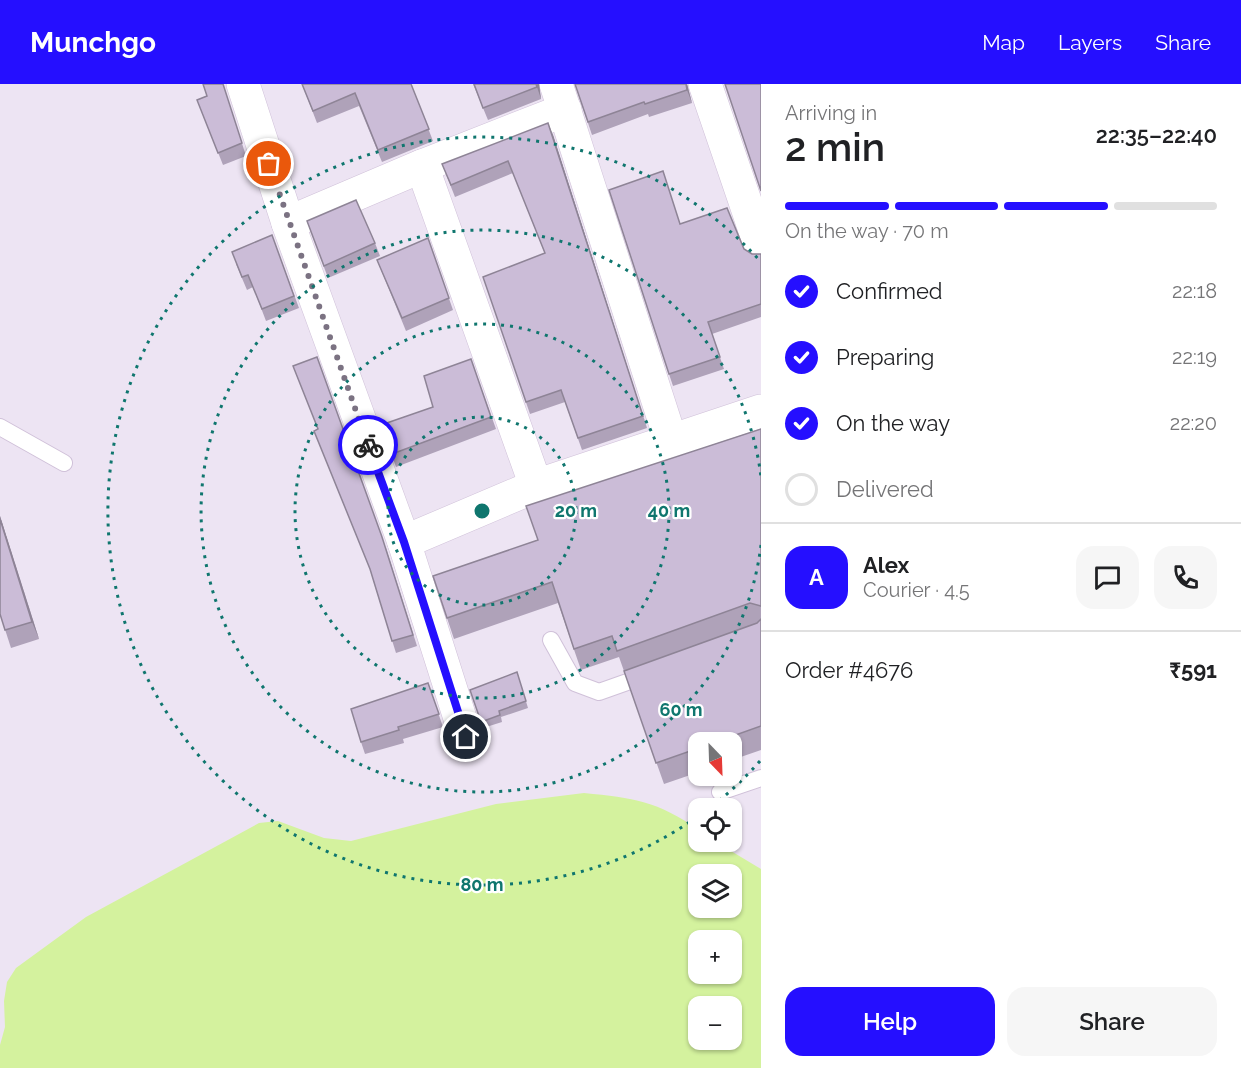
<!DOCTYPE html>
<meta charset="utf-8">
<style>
:root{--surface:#fff;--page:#f6f6f6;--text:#202124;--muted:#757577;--line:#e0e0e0;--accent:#250fff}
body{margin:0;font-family:Raleway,sans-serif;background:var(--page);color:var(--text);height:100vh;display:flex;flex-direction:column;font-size:22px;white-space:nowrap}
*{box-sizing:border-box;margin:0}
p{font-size:20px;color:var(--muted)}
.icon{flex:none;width:33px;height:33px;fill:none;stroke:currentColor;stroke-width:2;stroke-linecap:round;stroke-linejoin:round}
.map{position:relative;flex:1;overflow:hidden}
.side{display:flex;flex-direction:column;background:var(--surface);width:480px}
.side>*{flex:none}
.needle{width:39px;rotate:157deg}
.controls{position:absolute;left:688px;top:648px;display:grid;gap:12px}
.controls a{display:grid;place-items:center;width:54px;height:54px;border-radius:12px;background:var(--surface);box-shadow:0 2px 4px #0004;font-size:30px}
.pin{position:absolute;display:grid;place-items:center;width:51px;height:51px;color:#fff;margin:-26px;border:3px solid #fff;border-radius:50%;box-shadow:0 2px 6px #0007}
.courier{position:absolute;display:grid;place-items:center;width:60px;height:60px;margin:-30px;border:4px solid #250fff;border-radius:50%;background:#fff;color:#222;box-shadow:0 2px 8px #0007}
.summary em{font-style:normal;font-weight:600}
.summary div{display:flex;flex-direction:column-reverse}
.summary{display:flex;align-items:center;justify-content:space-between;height:102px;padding:0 24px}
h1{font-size:39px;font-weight:600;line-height:45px}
.bar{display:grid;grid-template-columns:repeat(4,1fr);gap:9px 6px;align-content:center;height:72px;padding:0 24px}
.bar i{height:8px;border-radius:4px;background:var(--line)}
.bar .current{background:var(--accent)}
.bar p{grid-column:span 4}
.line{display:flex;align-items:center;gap:15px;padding:0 24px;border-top:2px solid var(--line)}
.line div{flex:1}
.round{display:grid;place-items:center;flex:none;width:63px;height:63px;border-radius:18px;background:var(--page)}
ol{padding:0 24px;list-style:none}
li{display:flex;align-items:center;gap:18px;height:66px}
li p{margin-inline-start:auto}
li .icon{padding:6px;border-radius:50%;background:var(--accent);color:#fff;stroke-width:4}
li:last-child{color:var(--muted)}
li i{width:33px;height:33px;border:3px solid var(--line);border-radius:50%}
.button{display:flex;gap:12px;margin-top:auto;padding:12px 24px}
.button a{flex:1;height:69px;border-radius:18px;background:var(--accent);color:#fff;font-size:24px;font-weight:600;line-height:69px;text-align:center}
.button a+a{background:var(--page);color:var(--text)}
header{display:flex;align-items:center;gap:36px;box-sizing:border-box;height:84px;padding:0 30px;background:var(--accent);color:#fff}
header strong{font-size:28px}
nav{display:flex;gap:33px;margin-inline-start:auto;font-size:21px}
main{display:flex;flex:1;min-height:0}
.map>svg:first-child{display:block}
.water{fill:#d4f29e;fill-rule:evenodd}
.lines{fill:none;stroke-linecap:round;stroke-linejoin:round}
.service-casing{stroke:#d0c1d9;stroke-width:18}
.minor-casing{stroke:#d0c1d9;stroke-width:34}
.service{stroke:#fff;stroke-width:16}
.minor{stroke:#fff;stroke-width:33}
.wall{fill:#afa2b9}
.shaded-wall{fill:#8e8496}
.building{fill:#cbbcd7;stroke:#8e8496;stroke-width:1.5}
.done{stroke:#7b7282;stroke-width:6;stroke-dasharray:0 10.8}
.route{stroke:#250fff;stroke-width:8}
.ring{fill:none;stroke:#0f766e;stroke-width:3;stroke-dasharray:3 6}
.centre{fill:#0f766e;stroke:#fff;stroke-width:3}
.ring-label{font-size:18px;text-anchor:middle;font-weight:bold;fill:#0f766e;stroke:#fff;stroke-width:4.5;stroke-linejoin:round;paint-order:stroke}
</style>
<header>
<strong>Munchgo</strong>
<nav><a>Map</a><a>Layers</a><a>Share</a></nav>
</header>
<main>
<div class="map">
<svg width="761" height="984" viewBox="0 0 761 984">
<rect width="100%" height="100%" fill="#ede4f3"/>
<path class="water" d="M584 709C634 714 657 717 699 746V758H716L761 785V984H0V961L5 943 4 917 7 898 16 884 86 833 259 739 278 737 324 754 351 757 496 720ZM699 790H732V824H699ZM699 856H732V890H699ZM699 922H732V956H699Z"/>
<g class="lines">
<g class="service-casing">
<g id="service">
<polyline points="0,343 64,379"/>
<polyline points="551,556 575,599 599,608 647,591"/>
<polyline points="720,708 761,694"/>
</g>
</g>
<g class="minor-casing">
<g id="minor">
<polyline points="243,0 288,139"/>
<polyline points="556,0 671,357"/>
<polyline points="705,0 761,164"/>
<polyline points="536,402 422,82 565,26"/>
<polyline points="404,458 288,139 422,82"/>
<polyline points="466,653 404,458 536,402 761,327"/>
</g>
</g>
<use href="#service" class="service"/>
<use href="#minor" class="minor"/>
</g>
<g class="wall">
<polygon points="302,0 411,0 433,57 382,78 359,22 317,39"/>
<polygon points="473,0 539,0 541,15 488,36"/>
<polygon points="575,0 687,0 692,19 649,33 648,30 592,51"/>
<polygon points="225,6 246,72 223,81 202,28 207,12"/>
<polygon points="553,51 647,344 582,366 565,318 530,330 483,193 545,170 513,89 455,113 442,80"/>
<polygon points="307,137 375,159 380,172 328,194"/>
<polygon points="681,140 744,165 752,170 761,170 761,233 712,250 724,285 673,302 669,290"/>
<polygon points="272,151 299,224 266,237 253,203 247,206 236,180"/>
<polygon points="428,154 453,226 406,247 377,176"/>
<polygon points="471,275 496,345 396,383 381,341 433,323"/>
<polygon points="761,345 761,666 732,676 732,658 699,658 699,688 664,700 619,573 581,586 558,519 454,555 447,534 538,456"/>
<polygon points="0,432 39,555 11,564 0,530"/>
<polygon points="386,464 417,562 396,569 371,489"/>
<polygon points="517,588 528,624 501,633 502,638 483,644 470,606"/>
<polygon points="428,599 443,643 403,655 404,659 365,670 361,658"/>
</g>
<g class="shaded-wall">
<polygon points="536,0 539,0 541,15"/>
<polygon points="686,0 687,0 692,19 687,6"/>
<polygon points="548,39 553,51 647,344 643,332"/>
<polygon points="0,432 39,555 32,538 0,435"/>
</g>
<g class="building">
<polygon points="203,0 223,0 242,59 218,69 197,16 207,12"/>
<polygon points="302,0 411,0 429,45 378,66 355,9 313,27"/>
<polygon points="474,0 536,0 537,3 483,24"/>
<polygon points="575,0 686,0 687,6 645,20 644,18 588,38"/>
<polygon points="725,0 761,0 761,107"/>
<polygon points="548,39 643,332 578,354 561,306 526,318 483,193 545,169 508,77 451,101 442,80"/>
<polygon points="663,87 680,140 727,124 744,165 752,170 761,170 761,220 708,238 720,273 669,290 609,106"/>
<polygon points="356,116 375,159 324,182 307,137"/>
<polygon points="272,151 294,212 262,225 248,191 242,193 232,168"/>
<polygon points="428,154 449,214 402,234 377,176"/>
<polygon points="317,273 382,453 413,551 392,557 370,485 314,347 318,345 293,282"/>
<polygon points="471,275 491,333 392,370 381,341 433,323 424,292"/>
<polygon points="761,345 761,523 761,522 750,519 617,567 612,552 574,565 552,498 447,534 433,492 538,456 526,422"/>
<polygon points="0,435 32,538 5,546 0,530"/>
<polygon points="761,535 761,642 716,658 699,658 699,664 656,679 624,587 757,539"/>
<polygon points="517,588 526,617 499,627 500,631 481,638 470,606"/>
<polygon points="428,599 439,630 398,643 399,646 361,658 351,625"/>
</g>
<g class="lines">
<polyline class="done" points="269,80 368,361"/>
<polyline class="route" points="368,361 404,458 466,653"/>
</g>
<g class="ring">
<circle cx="482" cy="427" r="94"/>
<circle cx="482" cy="427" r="187"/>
<path d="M761 461A281 281 0 1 1 761 393"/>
<path d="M760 677A374 374 0 0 1 710 724M697 733A374 374 0 1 1 760 177"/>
</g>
<circle cx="482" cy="427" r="9" class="centre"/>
<g class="ring-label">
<text x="576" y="433">20 m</text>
<text x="669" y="433">40 m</text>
<text x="681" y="632">60 m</text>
<text x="482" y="807">80 m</text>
</g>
</svg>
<div class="controls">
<a><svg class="needle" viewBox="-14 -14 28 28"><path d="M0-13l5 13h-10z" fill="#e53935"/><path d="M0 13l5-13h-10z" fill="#757577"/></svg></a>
<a><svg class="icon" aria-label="locate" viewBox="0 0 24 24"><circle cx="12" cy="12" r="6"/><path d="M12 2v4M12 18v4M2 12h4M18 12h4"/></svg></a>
<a><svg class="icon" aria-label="layers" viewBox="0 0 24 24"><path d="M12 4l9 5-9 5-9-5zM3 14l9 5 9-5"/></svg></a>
<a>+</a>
<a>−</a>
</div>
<div class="pin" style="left:269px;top:80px;background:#ea580c"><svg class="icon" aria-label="bag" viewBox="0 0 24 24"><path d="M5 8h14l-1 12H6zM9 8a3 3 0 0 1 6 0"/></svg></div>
<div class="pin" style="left:466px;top:653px;background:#1f2937"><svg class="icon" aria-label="home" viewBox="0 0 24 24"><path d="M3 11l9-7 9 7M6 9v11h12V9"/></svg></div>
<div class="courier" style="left:368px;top:361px"><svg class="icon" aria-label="bike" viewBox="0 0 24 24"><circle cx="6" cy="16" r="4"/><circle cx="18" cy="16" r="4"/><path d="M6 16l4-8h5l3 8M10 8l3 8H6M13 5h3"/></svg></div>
</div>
<section class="side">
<div class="summary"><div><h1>2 min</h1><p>Arriving in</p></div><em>22:35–22:40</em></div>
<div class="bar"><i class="current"></i><i class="current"></i><i class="current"></i><i></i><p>On the way · 70 m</p></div>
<ol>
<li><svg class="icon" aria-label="check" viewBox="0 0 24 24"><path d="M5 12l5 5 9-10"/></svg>Confirmed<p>22:18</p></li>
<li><svg class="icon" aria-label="check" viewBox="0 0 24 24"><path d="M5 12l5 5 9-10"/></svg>Preparing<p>22:19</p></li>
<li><svg class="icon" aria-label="check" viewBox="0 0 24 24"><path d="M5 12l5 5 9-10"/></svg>On the way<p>22:20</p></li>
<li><i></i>Delivered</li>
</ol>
<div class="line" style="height:108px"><b class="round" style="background:var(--accent);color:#fff">A</b><div><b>Alex</b><p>Courier · 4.5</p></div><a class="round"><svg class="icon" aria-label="chat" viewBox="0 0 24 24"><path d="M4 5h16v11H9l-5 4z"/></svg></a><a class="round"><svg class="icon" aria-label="phone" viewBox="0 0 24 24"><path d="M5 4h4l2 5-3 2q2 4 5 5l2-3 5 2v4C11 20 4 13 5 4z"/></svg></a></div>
<div class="line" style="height:78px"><div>Order #4676</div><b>₹591</b></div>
<div class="button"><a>Help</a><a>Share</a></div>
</section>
</main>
